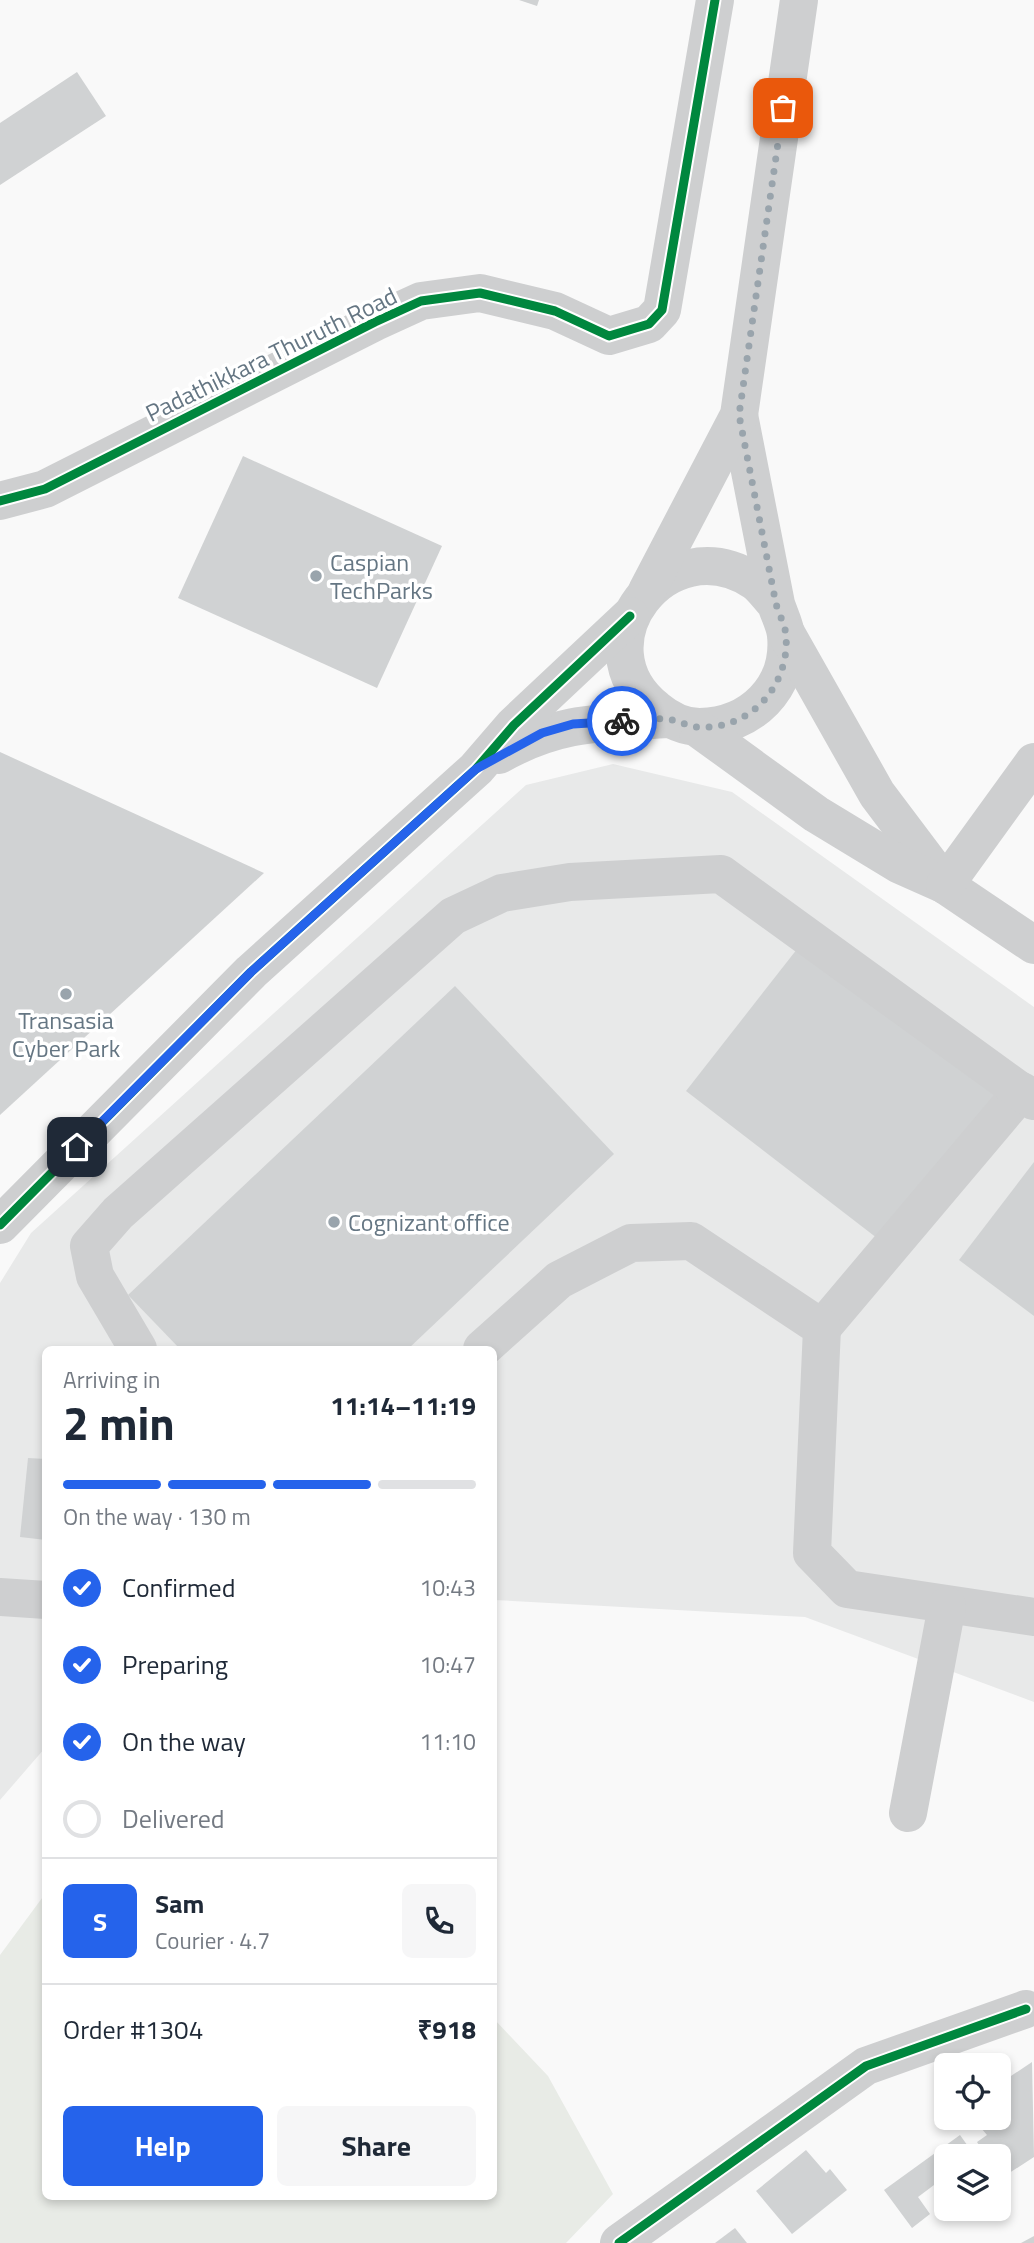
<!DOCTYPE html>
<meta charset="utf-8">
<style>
:root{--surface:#fff;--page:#f6f6f7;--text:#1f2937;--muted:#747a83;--line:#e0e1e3;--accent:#2563eb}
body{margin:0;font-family:"Titillium Web",sans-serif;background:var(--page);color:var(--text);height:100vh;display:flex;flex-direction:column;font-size:26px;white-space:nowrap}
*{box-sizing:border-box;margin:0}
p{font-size:23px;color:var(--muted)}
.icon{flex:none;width:38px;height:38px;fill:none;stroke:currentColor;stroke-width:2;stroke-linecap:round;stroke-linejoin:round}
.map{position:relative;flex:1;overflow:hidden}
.panel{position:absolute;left:42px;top:1346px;width:455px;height:854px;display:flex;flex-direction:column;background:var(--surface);border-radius:10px;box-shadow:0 4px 10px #0003}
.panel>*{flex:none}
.buttons{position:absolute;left:934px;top:2053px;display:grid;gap:14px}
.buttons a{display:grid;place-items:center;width:77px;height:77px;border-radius:10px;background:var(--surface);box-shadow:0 4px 10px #0003;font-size:35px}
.pin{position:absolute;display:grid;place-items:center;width:60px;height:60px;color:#fff;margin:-30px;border-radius:14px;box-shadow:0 4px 10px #0006}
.courier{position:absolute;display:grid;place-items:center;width:70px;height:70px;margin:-35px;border:5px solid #2563eb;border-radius:50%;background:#fff;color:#222;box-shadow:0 2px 9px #0007}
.overview em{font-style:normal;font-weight:700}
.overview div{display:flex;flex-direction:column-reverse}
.overview{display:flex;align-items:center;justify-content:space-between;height:119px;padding:0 21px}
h1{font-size:46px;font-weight:700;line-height:52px}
.bar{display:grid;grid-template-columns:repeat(4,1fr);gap:10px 7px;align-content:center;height:84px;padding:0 21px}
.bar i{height:9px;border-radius:5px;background:var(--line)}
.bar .active{background:var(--accent)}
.bar p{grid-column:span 4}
.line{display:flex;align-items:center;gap:18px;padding:0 21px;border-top:2px solid var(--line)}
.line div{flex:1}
.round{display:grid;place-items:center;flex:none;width:74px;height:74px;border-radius:10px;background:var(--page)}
ol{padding:0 21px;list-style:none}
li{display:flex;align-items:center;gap:21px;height:77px}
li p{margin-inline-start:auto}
li .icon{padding:7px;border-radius:50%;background:var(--accent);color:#fff;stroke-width:4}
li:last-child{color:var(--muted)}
li i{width:38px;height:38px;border:4px solid var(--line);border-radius:50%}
.cta{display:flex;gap:14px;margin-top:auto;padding:14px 21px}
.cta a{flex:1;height:80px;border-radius:10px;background:var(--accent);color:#fff;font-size:28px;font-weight:700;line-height:80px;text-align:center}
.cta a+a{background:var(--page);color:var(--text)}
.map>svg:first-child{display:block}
.built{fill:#e8e9e9}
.green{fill:#e8ebe6}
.building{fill:#d0d2d3}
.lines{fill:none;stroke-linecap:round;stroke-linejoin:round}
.minor{stroke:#cecfd0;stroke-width:38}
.cycleway-casing{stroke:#fff;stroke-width:13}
.cycleway{stroke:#00873e;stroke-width:9}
.done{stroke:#99a4ac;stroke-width:7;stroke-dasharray:0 12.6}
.route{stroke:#2563eb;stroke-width:9}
.poi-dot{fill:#99a4ac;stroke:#fff;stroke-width:2.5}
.labels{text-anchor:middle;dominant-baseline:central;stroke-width:7;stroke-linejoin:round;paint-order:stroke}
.street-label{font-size:24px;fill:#657683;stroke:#fff}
.poi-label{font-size:24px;fill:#657683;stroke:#fff;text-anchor:start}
</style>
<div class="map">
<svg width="1034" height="2243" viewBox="0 0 1034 2243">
<rect width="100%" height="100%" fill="#f9f9f9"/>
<polygon class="built" points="613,764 732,792 1034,1007 1034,1702 805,1617 494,1600 494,1349 46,1349 45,1748 0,1800 0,1283 31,1233 526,785"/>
<polygon class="green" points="45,1894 46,2196 494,2196 494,2019 548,2076 613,2194 566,2243 0,2243 0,1955"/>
<g class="building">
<polygon points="519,0 539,0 537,6"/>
<polygon points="77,72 106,116 0,185 0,123"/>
<polygon points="243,456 442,546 377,688 178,598"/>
<polygon points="0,752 264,873 0,1115"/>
<polygon points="801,944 1000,1099 886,1245 686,1091"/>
<polygon points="455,986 614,1154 408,1349 180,1349 128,1295"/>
<polygon points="1034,1162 1034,1316 959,1260"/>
<polygon points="28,1458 46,1459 46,1540 20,1537"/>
<polygon points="1032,2062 1034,2157 1000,2179 999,2156 986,2156 977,2142 987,2135 981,2128 993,2120 991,2118 999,2118 999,2084"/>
<polygon points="960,2135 975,2156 947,2156 947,2194 938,2182 918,2197 930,2214 912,2228 884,2190"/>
<polygon points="806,2150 826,2173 830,2169 847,2190 792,2234 756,2191"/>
<polygon points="735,2228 747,2243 715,2243"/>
<polygon points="1034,2236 1034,2243 1021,2243"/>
</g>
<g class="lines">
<g class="minor">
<path d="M739 415 776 604C779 614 785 625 786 635 791 688 751 726 700 727 684 727 668 719 656 709 575 645 666 524 754 581 762 586 769 597 776 604"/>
<polyline points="0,501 45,489 375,322 421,301 480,293 555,311 609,336 649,324 662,310 715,0"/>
<polyline points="647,591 739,415 799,0"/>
<polyline points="786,633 877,794 944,883"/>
<polyline points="696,727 816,814 900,865 945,885 1034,945"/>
<path d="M499 755C559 721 601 723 668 719"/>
<polyline points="945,885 1034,762"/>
<polyline points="0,1225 251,972 476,769 514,725 630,616"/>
<polyline points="822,1328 1022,1091"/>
<polyline points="138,1349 95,1276 89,1246 118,1213 453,916 502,893 570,882 721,874 1034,1101"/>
<polyline points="482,1349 559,1280 631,1243 691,1241 822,1328 812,1553 847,1589 1034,1617"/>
<polyline points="0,1597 46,1600"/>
<polyline points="908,1813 947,1606"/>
<polyline points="619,2243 866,2066 1026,2009"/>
</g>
<g class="cycleway-casing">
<g id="cycleway">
<polyline points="0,501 45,489 375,322 421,301 480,293 555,311 609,336 649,324 662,310 715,0"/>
<polyline points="0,1225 251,972 476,769 514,725 630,616"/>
<polyline points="619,2243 866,2066 1026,2009"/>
</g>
</g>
<use href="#cycleway" class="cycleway"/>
</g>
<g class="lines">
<path class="done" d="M622 721C636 721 651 718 665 719 676 719 686 726 697 727 750 731 790 686 786 635 785 625 779 614 776 604L739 415 783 108"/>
<polyline class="route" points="77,1147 251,972 476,769 542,733 573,724 622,721"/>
</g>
<g class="poi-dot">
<circle cx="316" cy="576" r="7"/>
<circle cx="66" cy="994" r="7"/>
<circle cx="334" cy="1222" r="7"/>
</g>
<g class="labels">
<g class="street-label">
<text transform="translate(271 354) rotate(-26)">Padathikkara Thuruth Road</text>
</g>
<g class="poi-label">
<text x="330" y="562">Caspian<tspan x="330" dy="28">TechParks</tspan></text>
<text x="66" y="1020" text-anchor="middle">Transasia<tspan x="66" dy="28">Cyber Park</tspan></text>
<text x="348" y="1222">Cognizant office</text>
</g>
</g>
</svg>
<div class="buttons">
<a><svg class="icon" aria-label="locate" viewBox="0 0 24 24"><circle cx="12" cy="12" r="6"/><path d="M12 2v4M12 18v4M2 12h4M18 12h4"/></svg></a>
<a><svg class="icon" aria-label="layers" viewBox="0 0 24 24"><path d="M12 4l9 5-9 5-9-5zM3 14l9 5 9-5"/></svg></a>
</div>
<div class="pin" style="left:783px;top:108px;background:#ea580c"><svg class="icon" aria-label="bag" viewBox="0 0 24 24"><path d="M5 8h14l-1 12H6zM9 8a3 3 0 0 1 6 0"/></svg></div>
<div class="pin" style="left:77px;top:1147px;background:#1f2937"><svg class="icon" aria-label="home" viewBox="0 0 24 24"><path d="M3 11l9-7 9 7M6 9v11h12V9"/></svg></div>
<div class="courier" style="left:622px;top:721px"><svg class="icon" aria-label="bike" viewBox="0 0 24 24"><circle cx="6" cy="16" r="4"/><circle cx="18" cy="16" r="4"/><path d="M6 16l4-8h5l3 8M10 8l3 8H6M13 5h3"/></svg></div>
<section class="panel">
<div class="overview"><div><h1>2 min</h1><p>Arriving in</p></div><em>11:14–11:19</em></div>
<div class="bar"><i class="active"></i><i class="active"></i><i class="active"></i><i></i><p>On the way · 130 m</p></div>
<ol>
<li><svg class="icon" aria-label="check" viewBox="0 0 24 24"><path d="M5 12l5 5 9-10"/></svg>Confirmed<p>10:43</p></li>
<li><svg class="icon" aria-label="check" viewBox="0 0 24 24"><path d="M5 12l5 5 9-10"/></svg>Preparing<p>10:47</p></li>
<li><svg class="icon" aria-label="check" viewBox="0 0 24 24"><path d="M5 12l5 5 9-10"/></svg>On the way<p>11:10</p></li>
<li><i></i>Delivered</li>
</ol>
<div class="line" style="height:126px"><b class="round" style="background:var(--accent);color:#fff">S</b><div><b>Sam</b><p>Courier · 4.7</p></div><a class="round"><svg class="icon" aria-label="phone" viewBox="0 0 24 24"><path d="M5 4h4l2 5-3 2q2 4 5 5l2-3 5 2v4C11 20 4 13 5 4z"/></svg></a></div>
<div class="line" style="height:91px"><div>Order #1304</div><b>₹918</b></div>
<div class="cta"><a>Help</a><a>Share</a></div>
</section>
</div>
